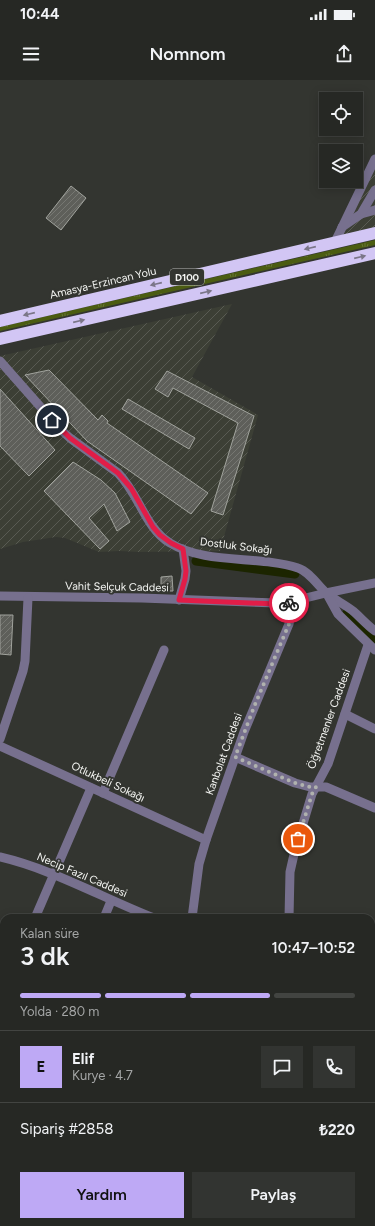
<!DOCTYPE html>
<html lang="tr">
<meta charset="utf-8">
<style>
:root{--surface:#262824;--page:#323431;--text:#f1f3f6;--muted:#a4a6a6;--line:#424441;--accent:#bea9f5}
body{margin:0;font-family:Figtree,sans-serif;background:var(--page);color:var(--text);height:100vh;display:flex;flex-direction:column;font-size:15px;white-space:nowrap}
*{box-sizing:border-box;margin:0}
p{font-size:13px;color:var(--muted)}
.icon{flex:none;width:22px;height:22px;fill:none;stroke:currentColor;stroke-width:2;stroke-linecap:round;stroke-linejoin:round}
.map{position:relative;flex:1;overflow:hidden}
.details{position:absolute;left:0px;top:834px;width:375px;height:312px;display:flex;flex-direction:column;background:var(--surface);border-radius:12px 12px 0 0;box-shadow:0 2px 10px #0003,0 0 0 1px var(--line)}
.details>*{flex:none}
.fabs{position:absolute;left:319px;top:12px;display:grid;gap:8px}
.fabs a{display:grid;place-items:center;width:44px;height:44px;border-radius:0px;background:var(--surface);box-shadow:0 2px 10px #0003,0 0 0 1px var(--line);font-size:20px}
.pin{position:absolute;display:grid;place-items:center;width:34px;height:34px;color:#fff;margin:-17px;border:2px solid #fff;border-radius:50%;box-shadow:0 1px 4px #0007}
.courier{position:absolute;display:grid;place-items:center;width:40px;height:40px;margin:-20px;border:3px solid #e11d48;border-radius:50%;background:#fff;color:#222;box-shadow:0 1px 5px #0007}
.summary em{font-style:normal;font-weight:600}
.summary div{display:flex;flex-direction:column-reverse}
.summary{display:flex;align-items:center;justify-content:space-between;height:68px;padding:0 20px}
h1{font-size:26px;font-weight:600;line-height:30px}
.bar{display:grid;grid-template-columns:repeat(4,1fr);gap:6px 4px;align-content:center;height:48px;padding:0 20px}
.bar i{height:5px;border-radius:3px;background:var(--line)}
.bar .selected{background:var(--accent)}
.bar p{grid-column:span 4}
.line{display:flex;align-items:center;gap:10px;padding:0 20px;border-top:1px solid var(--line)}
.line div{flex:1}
.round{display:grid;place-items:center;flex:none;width:42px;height:42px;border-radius:0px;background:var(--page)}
.button{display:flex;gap:8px;margin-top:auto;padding:8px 20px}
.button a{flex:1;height:46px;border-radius:0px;background:var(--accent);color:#111;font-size:16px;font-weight:600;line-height:46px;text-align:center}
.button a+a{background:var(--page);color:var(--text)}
.status{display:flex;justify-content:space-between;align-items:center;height:28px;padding:0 20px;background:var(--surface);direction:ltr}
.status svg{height:11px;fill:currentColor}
header{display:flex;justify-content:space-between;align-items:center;height:52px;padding:0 20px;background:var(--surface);font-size:18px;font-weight:600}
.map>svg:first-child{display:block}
.industrial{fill:url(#industrial-furrows)}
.grass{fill:url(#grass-tufts)}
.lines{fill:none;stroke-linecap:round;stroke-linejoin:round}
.canal{stroke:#1c2500;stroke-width:9}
.building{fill:url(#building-hatch);stroke:#a1a39d}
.minor{stroke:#77708e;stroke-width:9}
.highway{stroke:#d2c6f4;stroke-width:12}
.oneway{fill:#7b7688}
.done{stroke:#b0b2ae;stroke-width:4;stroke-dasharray:0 7.2}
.route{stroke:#e11d48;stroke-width:5}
.labels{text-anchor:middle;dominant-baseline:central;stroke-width:4;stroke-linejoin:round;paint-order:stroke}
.shield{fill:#333530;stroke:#babbb8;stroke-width:1}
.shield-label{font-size:10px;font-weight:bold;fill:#f4f5f2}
.street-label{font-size:11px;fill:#f4f5f2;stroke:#333530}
</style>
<div class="status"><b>10:44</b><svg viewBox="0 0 49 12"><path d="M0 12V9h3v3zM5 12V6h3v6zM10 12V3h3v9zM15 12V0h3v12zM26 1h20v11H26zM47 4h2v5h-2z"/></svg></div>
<header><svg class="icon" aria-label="menu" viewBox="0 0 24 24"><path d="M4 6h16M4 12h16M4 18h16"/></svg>Nomnom<svg class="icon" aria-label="share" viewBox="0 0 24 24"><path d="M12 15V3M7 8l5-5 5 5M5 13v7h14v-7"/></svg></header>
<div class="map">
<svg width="375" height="1146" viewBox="0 0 375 1146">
<defs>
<pattern id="industrial-furrows" width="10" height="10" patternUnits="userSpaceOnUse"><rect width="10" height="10" fill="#3c3f35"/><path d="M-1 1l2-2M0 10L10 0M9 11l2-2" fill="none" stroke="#595b53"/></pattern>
<pattern id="grass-tufts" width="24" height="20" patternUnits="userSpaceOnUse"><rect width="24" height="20" fill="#4b5c12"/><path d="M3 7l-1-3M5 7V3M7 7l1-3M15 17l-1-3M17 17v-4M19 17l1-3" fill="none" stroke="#667435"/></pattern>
<pattern id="building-hatch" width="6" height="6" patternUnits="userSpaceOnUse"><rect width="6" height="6" fill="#5e5f5a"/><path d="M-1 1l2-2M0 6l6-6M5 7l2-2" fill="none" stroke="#767772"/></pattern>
</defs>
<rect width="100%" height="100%" fill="#333530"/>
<g class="industrial">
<polygon points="375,88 375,148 340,156"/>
<polygon points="232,224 192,297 258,335 220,471 139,472 119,471 99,472 65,458 56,457 23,462 0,469 0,276"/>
</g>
<polygon class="grass" points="375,160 375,165 0,251 0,247"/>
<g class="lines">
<g class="canal">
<polyline points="196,481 295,494"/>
<polyline points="347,533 375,559"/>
</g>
</g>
<g class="building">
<polygon points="71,106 86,118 61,150 46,138"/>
<polygon points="49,290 98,340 102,335 108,341 107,343 208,413 191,434 87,361 25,295"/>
<polygon points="167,291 254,336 223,435 211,431 238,343 173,308 168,317 155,309"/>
<polygon points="0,309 55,370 29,396 0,366"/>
<polygon points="128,319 195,358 189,369 122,329"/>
<polygon points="73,382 101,400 115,413 130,442 117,451 104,424 89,438 109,461 100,469 44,411"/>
<polygon points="172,496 173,511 161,511 161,497"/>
<polygon points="0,535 13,535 11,575 0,574"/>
</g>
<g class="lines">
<g class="minor">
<polyline points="361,134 375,130"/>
<polyline points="342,147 361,134 375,110"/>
<polyline points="335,162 375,79"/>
<path d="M0 281 60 349 70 358 118 393C139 414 145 448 170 463 206 485 258 475 298 488 308 491 317 504 325 512 333 519 344 524 353 531 360 537 367 545 375 551"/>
<polyline points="327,514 338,534 375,570"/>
<polyline points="0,516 142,518 277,523 289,522 326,513 375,503"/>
<polyline points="179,520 185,499 186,491 183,469"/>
<polyline points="345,634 375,649"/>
<polyline points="0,659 23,591 25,581 28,518"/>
<polyline points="0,666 206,760"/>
<polyline points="235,677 295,703 310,707 326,707 375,728"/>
<polyline points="103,713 164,570"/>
<path d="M0 777C52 789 103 818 154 838"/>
<polyline points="35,838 91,708"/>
<polyline points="104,838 111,821"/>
<polyline points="192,838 199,784 206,760 244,652 289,544 290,539 289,522"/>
<polyline points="289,838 290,792 295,770 312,714 328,684 368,565"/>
<polyline points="371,862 375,862"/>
<polyline points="371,890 375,870"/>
<polyline points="0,919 4,910"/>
<polyline points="0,972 4,975"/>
<polyline points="371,981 375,982"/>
<polyline points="0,1038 4,1029"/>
<polyline points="371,1071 375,1071"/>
<polyline points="0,1122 4,1123"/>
<polyline points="0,1135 4,1135"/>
<polyline points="63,1142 96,1146"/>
<polyline points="162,1142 195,1146"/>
<polyline points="234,1146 235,1142"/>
</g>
<g class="highway">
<polyline points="0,241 375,153"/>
<polyline points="0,259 375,173"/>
</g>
</g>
<defs><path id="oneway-solid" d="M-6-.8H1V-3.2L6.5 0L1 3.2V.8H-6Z"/></defs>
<g class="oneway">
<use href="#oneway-solid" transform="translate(310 168) rotate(167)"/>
<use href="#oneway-solid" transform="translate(360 177) rotate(-13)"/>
<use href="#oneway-solid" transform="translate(156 204) rotate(167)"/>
<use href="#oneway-solid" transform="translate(206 212) rotate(-13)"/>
<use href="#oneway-solid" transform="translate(29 234) rotate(167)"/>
<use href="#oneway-solid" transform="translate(79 241) rotate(-13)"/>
</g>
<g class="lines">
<polyline class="done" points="289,523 290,538 289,544 254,627 235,677 295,703 310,707 316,707 312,714 298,759"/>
<polyline class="route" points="52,340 70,358 118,393 131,408 153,447 160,455 171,463 183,469 186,491 185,499 179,520 277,524 289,522 289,523"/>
</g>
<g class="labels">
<rect class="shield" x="170" y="189" width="34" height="16" rx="3"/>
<g class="shield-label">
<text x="187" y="197">D100</text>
</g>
<g class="street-label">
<text transform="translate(103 203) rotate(-13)">Amasya-Erzincan Yolu</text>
<text transform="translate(236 466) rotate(7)">Dostluk Sokağı</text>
<text transform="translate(117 507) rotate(1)">Vahit Selçuk Caddesi</text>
<text transform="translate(329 639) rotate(-70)">Öğretmenler Caddesi</text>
<text transform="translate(224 674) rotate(-70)">Kanbolat Caddesi</text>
<text transform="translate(108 702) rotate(25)">Otlukbeli Sokağı</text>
<text transform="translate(82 795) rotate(23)">Necip Fazıl Caddesi</text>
</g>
</g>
</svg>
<div class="fabs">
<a><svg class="icon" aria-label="locate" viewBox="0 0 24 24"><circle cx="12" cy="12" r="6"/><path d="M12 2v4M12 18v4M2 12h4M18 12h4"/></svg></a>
<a><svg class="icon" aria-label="layers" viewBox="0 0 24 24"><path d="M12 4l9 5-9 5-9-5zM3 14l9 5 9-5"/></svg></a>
</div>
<div class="pin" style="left:298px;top:759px;background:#ea580c"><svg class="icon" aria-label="bag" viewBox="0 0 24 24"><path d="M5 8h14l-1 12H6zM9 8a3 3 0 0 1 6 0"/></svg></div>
<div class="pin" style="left:52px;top:340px;background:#1f2937"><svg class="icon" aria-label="home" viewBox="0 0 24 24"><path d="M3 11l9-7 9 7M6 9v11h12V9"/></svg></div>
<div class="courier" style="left:289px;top:523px"><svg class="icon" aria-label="bike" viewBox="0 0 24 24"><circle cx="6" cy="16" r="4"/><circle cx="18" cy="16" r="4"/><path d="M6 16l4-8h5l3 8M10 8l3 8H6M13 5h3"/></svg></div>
<section class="details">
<div class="summary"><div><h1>3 dk</h1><p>Kalan süre</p></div><em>10:47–10:52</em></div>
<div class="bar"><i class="selected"></i><i class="selected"></i><i class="selected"></i><i></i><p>Yolda · 280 m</p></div>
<div class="line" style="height:72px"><b class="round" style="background:var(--accent);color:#111">E</b><div><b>Elif</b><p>Kurye · 4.7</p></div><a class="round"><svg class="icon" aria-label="chat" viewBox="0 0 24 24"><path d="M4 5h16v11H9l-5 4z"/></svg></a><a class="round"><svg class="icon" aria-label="phone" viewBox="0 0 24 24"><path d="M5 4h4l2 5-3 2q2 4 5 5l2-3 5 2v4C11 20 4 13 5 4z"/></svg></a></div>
<div class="line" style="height:52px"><div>Sipariş #2858</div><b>₺220</b></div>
<div class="button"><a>Yardım</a><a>Paylaş</a></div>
</section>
</div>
